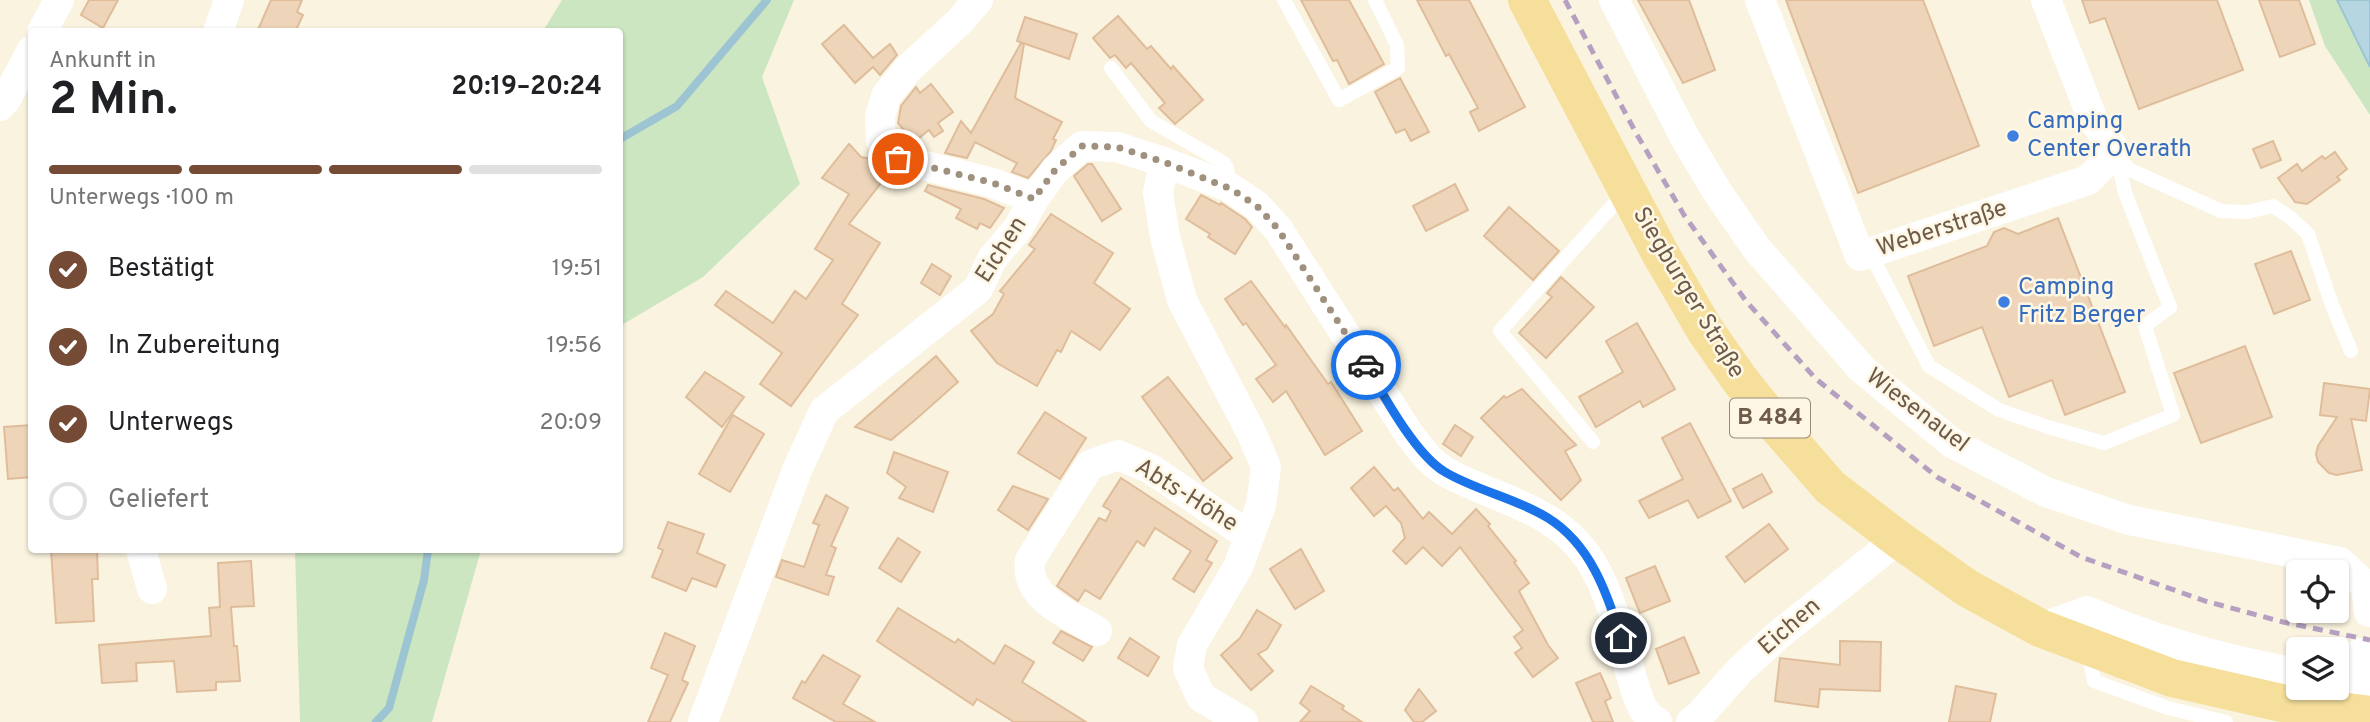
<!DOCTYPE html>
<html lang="de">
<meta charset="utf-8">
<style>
:root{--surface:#fff;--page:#f2f2f2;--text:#202124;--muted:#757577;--line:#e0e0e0;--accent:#754b36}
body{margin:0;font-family:Overpass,sans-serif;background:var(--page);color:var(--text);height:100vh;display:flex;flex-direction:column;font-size:26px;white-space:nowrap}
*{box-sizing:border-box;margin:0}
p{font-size:23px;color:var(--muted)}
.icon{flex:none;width:38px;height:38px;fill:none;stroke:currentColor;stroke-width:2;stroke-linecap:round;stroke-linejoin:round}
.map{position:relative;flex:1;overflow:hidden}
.drawer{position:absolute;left:28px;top:28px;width:595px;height:525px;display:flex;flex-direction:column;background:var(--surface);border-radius:7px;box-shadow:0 2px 5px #0004}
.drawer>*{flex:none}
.controls{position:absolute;left:2286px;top:560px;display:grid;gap:14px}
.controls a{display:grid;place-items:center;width:63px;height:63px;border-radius:7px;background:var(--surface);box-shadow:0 2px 5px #0004;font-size:35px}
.pin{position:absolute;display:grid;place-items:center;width:60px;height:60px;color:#fff;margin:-30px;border:4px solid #fff;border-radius:50%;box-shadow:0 2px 7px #0007}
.courier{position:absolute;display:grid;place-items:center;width:70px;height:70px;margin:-35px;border:5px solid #1a73e8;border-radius:50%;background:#fff;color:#222;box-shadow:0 2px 9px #0007}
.headline em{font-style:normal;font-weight:700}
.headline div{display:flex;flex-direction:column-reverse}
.headline{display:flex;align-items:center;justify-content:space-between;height:119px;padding:0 21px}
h1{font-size:46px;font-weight:700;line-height:52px}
.bar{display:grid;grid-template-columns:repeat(4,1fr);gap:10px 7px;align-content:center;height:84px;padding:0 21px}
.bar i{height:9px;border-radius:5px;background:var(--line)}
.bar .selected{background:var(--accent)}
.bar p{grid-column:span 4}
ol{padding:0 21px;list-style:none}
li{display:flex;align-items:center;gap:21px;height:77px}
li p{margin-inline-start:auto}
li .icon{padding:7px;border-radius:50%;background:var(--accent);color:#fff;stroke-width:4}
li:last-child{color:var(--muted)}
li i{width:38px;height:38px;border:4px solid var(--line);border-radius:50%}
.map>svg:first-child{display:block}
.green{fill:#cbe6c0}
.water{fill:#b6d6e2;stroke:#9dc4d3;stroke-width:2}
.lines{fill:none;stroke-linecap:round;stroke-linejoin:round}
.stream{stroke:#9dc4d3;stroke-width:8}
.building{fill:#eed5b9;stroke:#dfbd9b;stroke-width:2}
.service{stroke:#fff;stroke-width:14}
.minor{stroke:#fff;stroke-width:30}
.primary{stroke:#f6df9b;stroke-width:38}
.rail{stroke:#b6a0c2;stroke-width:5;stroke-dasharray:10 7;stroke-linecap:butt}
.done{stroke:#a0907e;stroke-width:7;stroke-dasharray:0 12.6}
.route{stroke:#1a73e8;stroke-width:9}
.shop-dot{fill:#3f7fe0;stroke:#fef7e5;stroke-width:2.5}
.labels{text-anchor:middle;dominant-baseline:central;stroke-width:5;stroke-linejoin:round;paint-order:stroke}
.shield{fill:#fef7e5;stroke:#9a8a78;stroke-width:2}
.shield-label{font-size:23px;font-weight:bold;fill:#6f5b49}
.shop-label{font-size:24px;fill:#366cbe;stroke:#fef7e5;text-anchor:start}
.street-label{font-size:24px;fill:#6f5b49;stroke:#fef7e5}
</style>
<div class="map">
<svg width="2370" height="722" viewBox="0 0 2370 722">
<rect width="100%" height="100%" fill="#faf3e0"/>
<g class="green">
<polygon points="562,0 794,0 762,77 800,184 703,277 620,326 620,32 543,31"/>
<polygon points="2309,0 2370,0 2370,115 2325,46"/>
<polygon points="295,550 481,550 432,722 300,722"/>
</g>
<polygon class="water" points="2337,0 2370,0 2370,67"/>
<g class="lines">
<g class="stream">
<polyline points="620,139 677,106 767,0"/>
<polyline points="376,722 389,708 424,580 428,550"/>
</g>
</g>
<g class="building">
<polygon points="89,0 118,0 103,28 81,15"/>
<polygon points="271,0 302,0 297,12 303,15 295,32 257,32"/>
<polygon points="1301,0 1349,0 1384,64 1349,84 1337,60 1333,61"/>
<polygon points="1417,0 1469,0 1525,107 1479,131 1470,112 1478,108 1449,54 1446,56"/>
<polygon points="1638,0 1689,0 1715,70 1683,83"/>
<polygon points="1786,0 1923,0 1979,146 1858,193"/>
<polygon points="2082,0 2217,0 2243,70 2139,109 2105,18 2090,23"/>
<polygon points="2259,0 2299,0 2315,44 2280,57"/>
<polygon points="1118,16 1147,49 1151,46 1171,69 1173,66 1203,100 1175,124 1159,108 1165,103 1131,63 1126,68 1115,55 1110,58 1093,38"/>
<polygon points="1025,17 1077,34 1069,59 1017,41"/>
<polygon points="844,25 873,58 890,44 897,55 880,75 873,67 855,83 822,44"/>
<polygon points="1021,43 1024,44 1015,98 1062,122 1053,139 1056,140 1051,151 1028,178 1012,172 1017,163 975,142 967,158 945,153 961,121 971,133"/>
<polygon points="1400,78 1429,132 1411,141 1405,129 1396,133 1375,92"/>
<polygon points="931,84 953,112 938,123 943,131 934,137 929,130 914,142 898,123 901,106 916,87 920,93"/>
<polygon points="2273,141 2281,160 2261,168 2253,149"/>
<polygon points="849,144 861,157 872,159 875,170 884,179 849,224 880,243 842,304 858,315 791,406 760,384 782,353 715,305 726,291 773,323 795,291 806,299 833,260 815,249 849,194 822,178"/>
<polygon points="2335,152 2347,169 2337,177 2340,180 2307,204 2295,202 2278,178 2297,164 2302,171 2322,156 2325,159"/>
<polygon points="1088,164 1092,164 1121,209 1102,221 1074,176"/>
<polygon points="1455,184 1468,210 1426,231 1413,206"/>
<polygon points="928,185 984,199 1004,208 990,228 980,223 977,229 956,218 961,209 925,191"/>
<polygon points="1201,195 1220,205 1221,203 1245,219 1252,227 1235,254 1208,237 1210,234 1186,219"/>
<polygon points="1509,207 1559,251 1533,280 1484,236"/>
<polygon points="1051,214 1113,253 1094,283 1130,309 1100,350 1071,331 1061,352 1057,350 1037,386 997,363 971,331 993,314 1004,294 1000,291 1035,249 1029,245"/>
<polygon points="2058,218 2125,392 2065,415 2052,380 2009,397 1982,327 1934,346 1908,276 1987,246 1994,232 2004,228 2018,234"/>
<polygon points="2291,251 2310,300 2274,314 2255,264"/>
<polygon points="932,264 951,276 940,295 921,283"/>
<polygon points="1561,277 1594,307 1546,358 1519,333 1552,297 1547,293"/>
<polygon points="1251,281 1285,327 1286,325 1328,384 1331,382 1362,431 1325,455 1286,391 1273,402 1256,379 1276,365 1246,323 1243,325 1225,299"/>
<polygon points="1637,323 1675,389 1643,407 1640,401 1596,427 1579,397 1623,372 1606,341"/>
<polygon points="2245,346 2272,417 2201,443 2174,373"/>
<polygon points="936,356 958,382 915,420 891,440 855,427"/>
<polygon points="705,372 744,397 722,427 686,397"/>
<polygon points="1168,377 1232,458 1203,481 1142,397"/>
<polygon points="2324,383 2370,389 2366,421 2351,419 2362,470 2337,475 2329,473 2318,462 2316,454 2318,446 2337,417 2320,415"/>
<polygon points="1522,389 1576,445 1565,451 1581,480 1561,500 1481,418 1504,396 1506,398"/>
<polygon points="1045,412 1086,438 1060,479 1018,453"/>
<polygon points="733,415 764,434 730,492 699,474"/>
<polygon points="1690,423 1731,501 1698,518 1688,500 1649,518 1639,501 1683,479 1662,438"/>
<polygon points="32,425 32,477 8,479 4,427"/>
<polygon points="1455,425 1473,437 1461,456 1443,444"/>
<polygon points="894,452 948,472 933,512 899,498 906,487 887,473"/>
<polygon points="1374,467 1394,491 1398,488 1423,519 1429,512 1452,534 1476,509 1490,524 1488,526 1516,561 1514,562 1529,583 1519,591 1548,645 1558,658 1533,677 1515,653 1522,648 1514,637 1523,630 1460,547 1442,566 1423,547 1406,564 1393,551 1405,538 1401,523 1386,506 1374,516 1351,488"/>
<polygon points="1762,474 1772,492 1743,508 1733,489"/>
<polygon points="1121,478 1217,541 1206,560 1212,563 1194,592 1173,579 1191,551 1155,528 1144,546 1137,541 1100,599 1085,590 1078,601 1057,586 1099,518 1106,521 1111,511 1103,506"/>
<polygon points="1013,486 1048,499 1028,530 998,510"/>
<polygon points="826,495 848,508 831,546 836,548 826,575 834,577 828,595 776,577 782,560 804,567 819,525 813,523"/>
<polygon points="668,522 704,534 697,553 725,565 716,587 692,578 686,591 652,577 663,550 658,548"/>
<polygon points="1769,524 1788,549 1745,582 1726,557"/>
<polygon points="898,538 920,552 901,582 879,568"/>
<polygon points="1301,549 1324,591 1295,609 1270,569"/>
<polygon points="51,550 97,550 98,579 92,579 94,621 56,623"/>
<polygon points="251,561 254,606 231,607 234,646 237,646 240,681 216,682 216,690 177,692 174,661 136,663 137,681 102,683 99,645 211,636 209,608 220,607 218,563"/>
<polygon points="1655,566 1670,601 1640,613 1626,578"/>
<polygon points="898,608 955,643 958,639 994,664 1005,645 1034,662 1022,682 1086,722 1014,722 977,699 973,705 877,641"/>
<polygon points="1257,610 1281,625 1267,649 1258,654 1273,671 1251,690 1221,655 1240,638"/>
<polygon points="1061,631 1092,647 1083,661 1053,643"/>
<polygon points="665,633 695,646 682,680 688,683 670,722 648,722 668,675 651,668"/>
<polygon points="1684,637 1699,673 1669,684 1656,649"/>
<polygon points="1130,638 1159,657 1148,676 1118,658"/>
<polygon points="1840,641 1881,642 1880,691 1820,689 1818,707 1775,701 1780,658 1840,665"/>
<polygon points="823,655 860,676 843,704 875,722 836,722 793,698 802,681 805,683"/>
<polygon points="1600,673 1611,698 1605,701 1613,722 1593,722 1576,683"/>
<polygon points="1311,686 1344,706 1342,709 1362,722 1300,722 1310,711 1300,703"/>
<polygon points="1956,686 1996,694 1990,722 1949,722"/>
<polygon points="1419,689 1436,711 1422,722 1414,722 1405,710"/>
</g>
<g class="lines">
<g class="service">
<polyline points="1284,0 1339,100 1398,68 1397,45 1375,0"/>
<polyline points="1111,68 1151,121 1224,163 1227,168 1229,187"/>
<polyline points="2119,155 2128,169 2221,211 2247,212 2273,206 2291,218 2308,234 2332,305 2351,351"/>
<polyline points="1870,253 1929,366 1999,410 2048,427 2104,443 2173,415 2145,326 2170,307 2125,193 2116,152"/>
<polyline points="1593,442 1500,331 1625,192"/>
<polyline points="2088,650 2094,681 2168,708 2226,722"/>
</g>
<g class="minor">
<polyline points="978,0 960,21 908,69 886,96 880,117 881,141 898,159 993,183 1034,199"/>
<polyline points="1614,0 1684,136 1718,193 1757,249 1862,369 1952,443 2046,492 2129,520 2340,562 2366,586 2369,612"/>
<polyline points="1760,0 1860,256 2088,180 2116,151 2093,120 2046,0"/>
<polyline points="42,32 59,0"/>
<polyline points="218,32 229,0"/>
<polyline points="0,106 6,99 32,50"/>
<polyline points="1164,162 1158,193 1165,237 1182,300 1251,432 1266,467 1261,505 1238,567 1192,645 1188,668 1201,697 1243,722"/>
<polyline points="141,550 152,589"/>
<path d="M2040 628 2087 611C2155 641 2224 660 2298 673"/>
<path d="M1097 631C1070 615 1024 599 1030 560L1090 465 1118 455 1151 469 1249 536"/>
<polyline points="2336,679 2370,684"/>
<polyline points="2356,682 2360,653"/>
<path d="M703 722 797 470 824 411 978 289 992 259 1018 228 1034 199 1055 170 1082 146 1117 147 1164 162 1229 187 1257 206 1278 229 1409 434C1419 447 1430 463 1446 472 1494 499 1553 507 1587 556 1617 599 1621 654 1640 702 1643 710 1649 718 1657 722"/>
<polyline points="1691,722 1699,716 1740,670 1776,637 1898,539"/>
</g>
<polyline class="primary" points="1527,0 1660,253 1705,330 1740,380 1777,426 1830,487 1898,539 1967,588 2040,628 2172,678 2286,704 2370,715"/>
<polyline class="rail" points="1565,0 1636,133 1684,215 1746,301 1816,379 1937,477 2081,557 2205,601 2283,622 2370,640"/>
</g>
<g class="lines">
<polyline class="done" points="898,159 993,183 1034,199 1055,170 1082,146 1117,147 1164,162 1231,189 1257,206 1278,229 1366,365"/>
<path class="route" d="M1366 365C1384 396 1415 454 1445 472 1477 491 1516 498 1548 518 1590 544 1607 592 1621 638"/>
</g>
<g class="shop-dot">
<circle cx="2013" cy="136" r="7"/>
<circle cx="2004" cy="302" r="7"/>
</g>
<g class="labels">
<rect class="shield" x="1730" y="398.5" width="80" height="39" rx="5"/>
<g class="shield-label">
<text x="1770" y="418">B 484</text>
</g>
<g class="shop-label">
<text x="2027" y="122">Camping<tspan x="2027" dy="28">Center Overath</tspan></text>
<text x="2018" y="288">Camping<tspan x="2018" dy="28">Fritz Berger</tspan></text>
</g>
<g class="street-label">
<text transform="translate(1942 229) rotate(-18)">Weberstraße</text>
<text transform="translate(1002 250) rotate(-57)">Eichen</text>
<text transform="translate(1688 293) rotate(59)">Siegburger Straße</text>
<text transform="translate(1917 411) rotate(37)">Wiesenauel</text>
<text transform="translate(1186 496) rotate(32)">Abts-Höhe</text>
<text transform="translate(1790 627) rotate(-41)">Eichen</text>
</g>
</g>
</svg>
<div class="controls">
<a><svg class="icon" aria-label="locate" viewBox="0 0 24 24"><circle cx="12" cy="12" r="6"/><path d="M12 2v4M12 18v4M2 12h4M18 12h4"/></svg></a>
<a><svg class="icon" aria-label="layers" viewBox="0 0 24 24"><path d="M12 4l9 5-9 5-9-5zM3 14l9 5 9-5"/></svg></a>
</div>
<div class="pin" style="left:898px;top:159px;background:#ea580c"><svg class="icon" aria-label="bag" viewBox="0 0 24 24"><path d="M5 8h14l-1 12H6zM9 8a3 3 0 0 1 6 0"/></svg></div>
<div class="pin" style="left:1621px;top:638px;background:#1f2937"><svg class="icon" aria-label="home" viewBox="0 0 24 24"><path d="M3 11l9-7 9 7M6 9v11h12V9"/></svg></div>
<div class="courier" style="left:1366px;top:365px"><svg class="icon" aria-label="car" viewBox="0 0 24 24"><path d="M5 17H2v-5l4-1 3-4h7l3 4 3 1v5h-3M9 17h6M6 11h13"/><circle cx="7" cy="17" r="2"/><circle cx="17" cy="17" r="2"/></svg></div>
<section class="drawer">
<div class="headline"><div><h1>2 Min.</h1><p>Ankunft in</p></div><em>20:19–20:24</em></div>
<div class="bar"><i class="selected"></i><i class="selected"></i><i class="selected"></i><i></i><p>Unterwegs · 100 m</p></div>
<ol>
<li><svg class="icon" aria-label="check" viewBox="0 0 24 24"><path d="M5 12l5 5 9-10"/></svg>Bestätigt<p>19:51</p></li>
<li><svg class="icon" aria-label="check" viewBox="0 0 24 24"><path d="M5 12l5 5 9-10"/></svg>In Zubereitung<p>19:56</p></li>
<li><svg class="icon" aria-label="check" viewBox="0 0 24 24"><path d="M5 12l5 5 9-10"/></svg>Unterwegs<p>20:09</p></li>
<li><i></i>Geliefert</li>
</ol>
</section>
</div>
